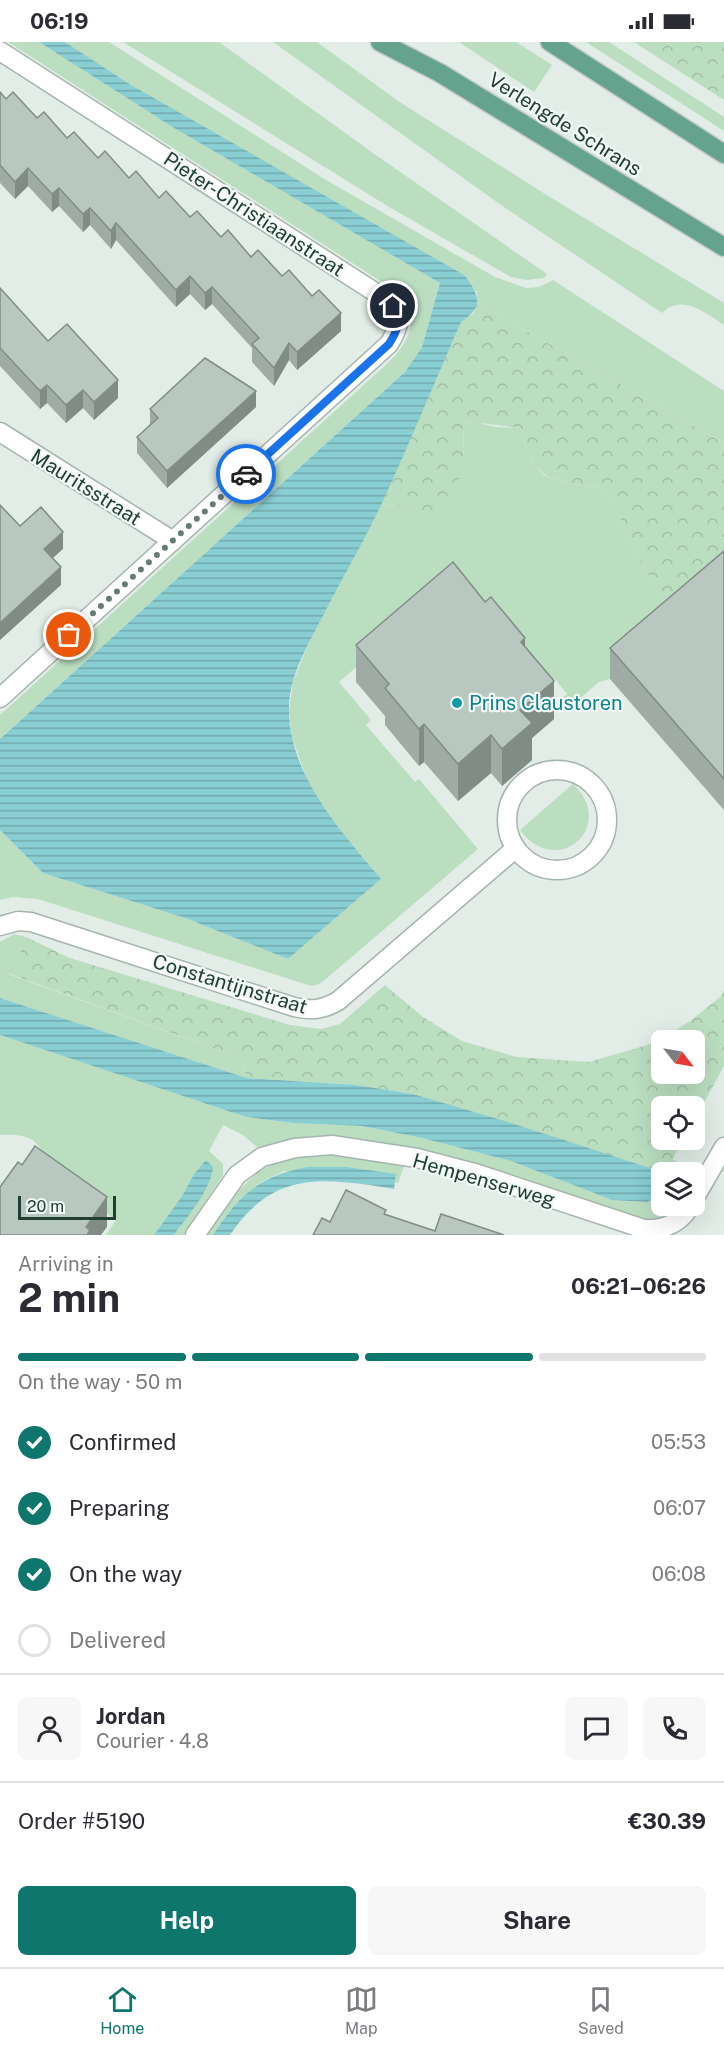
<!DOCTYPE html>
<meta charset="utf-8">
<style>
:root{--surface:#fff;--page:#f7f7f7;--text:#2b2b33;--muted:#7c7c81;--line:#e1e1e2;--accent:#0f766e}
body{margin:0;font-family:"Public Sans",sans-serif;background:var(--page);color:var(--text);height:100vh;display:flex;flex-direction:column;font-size:22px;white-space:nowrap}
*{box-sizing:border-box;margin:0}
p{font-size:20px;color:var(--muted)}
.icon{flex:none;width:33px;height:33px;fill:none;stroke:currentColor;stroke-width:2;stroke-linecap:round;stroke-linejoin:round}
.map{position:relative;height:1193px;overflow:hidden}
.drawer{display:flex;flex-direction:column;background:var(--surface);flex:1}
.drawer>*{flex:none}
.needle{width:39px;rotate:121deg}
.buttons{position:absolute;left:651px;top:988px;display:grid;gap:12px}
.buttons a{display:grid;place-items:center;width:54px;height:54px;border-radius:9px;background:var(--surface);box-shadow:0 6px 24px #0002;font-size:30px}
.scale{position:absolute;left:18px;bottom:15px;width:98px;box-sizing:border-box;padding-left:6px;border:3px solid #223f34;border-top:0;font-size:16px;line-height:21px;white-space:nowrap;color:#223f34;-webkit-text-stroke:4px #f3f9f6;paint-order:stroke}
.pin{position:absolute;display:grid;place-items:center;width:51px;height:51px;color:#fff;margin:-26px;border:3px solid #fff;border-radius:50%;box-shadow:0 2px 6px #0007}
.courier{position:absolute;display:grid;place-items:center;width:60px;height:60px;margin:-30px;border:4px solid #1a73e8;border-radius:50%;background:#fff;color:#222;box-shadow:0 2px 8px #0007}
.summary em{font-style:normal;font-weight:700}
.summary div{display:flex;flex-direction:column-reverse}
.summary{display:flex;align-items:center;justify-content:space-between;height:102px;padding:0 18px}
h1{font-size:39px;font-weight:700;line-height:45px}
.bar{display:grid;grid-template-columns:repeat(4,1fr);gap:9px 6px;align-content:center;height:72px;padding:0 18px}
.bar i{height:8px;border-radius:4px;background:var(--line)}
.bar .selected{background:var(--accent)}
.bar p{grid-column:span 4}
.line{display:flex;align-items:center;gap:15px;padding:0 18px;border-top:2px solid var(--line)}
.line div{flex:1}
.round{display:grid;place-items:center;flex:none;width:63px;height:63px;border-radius:9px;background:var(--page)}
ol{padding:0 18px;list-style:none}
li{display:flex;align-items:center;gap:18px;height:66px}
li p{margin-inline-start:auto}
li .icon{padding:6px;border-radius:50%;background:var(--accent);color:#fff;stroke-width:4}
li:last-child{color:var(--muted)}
li i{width:33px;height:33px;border:3px solid var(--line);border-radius:50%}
.action{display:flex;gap:12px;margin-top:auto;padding:12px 18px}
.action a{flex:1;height:69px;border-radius:9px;background:var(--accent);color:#fff;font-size:24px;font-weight:700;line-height:69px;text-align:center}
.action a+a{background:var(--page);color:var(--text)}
.status{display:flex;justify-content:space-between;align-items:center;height:42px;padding:0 30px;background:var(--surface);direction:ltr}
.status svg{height:16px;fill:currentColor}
.tab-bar{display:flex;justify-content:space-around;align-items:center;height:84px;border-top:2px solid var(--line);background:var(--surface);font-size:16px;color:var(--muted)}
.tab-bar a{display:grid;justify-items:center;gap:3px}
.tab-bar .selected{color:var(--accent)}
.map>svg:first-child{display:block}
.grass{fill:#bbdec1}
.forest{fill:url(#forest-crowns);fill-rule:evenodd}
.water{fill:url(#water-rules)}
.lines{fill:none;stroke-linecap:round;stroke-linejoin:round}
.street-casing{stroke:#a5b5ae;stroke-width:21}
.primary-casing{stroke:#c1c9c6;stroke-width:21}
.street{stroke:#fff;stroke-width:18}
.primary{stroke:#66a38e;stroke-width:18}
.wall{fill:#9eaca5}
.shaded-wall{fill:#818c86}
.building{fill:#b8c8c0;stroke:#818c86;stroke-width:1.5}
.done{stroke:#657c73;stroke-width:6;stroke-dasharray:0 10.8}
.route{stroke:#1a73e8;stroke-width:8}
.culture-dot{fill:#0f9aa8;stroke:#f3f9f6;stroke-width:2}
.labels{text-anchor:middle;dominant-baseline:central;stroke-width:4.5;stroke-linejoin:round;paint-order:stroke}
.street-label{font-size:20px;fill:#223f34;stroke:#f3f9f6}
.culture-label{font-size:20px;fill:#0d838f;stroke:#f3f9f6;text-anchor:start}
</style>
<div class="status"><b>06:19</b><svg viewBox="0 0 49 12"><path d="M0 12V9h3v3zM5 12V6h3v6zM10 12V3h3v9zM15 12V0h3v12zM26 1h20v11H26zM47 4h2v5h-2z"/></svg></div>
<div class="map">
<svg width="724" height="1193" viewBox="0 0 724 1193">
<defs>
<pattern id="forest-crowns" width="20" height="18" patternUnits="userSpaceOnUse" patternTransform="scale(1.5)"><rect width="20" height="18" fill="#bbdec1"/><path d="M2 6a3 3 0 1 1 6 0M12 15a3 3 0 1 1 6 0" fill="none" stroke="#a0c0a6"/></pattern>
<pattern id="water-rules" width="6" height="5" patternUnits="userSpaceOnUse" patternTransform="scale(1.5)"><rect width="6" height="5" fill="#89ced3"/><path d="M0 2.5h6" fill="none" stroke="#70a9ac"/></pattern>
</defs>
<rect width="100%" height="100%" fill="#e2ede7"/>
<g class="grass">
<path d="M8 0H39L174 86 440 241 422 305 405 330 0 697V673L390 319C409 300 422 273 399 251Z"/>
<polygon points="65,0 109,0 326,138 495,235 526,246 539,245 553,238 724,349 724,401 477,261 477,250 131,43"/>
<polygon points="123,0 219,0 373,111 547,232 544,236 527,238 511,235 389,165"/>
<path d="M273 0H317L398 59 550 155 724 261V283C705 271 683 251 662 271L501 163Z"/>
<polygon points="459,0 516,0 552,23 534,50"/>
<polygon points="586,0 609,0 724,75 724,89"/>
<polygon points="475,380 496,385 520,386 532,420 547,435 575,443 599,446 613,461 637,512 675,581 610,637 599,640 569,666 561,657 567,652 555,637 547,643 453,542 339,640 371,678 366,683 415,740 419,737 478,807 326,937 319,942 311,944 38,857 13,855 0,858 0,788 43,831 185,876 288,917 381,837 343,792 310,745 292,696 289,669 293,640 309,600 380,464 398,463 418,474 464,423 463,381"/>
<path d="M573 742C618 784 557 838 520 788Z"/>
<polygon points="14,892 26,895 14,925 8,932 240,1016 247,1036 0,956 0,900"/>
<path d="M0 993 247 1075 293 1081 362 1084 422 1096 511 1119 612 1158 648 1160 660 1139 656 1131H665L672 1117 696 1131 695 1133 694 1131H662V1164H679C659 1186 643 1177 619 1169L294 1098 257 1105 243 1093 223 1083 209 1109 223 1122V1133L184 1193H174L204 1149 194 1132 182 1154 154 1193H106L116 1178 46 1127C43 1097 28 1091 0 1093Z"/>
<path d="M332 1112 404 1124 398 1141 395 1140 396 1133 284 1129 261 1140 241 1156 225 1175 213 1193H205C229 1158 254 1121 299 1114 310 1113 321 1112 332 1112Z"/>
</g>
<g class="forest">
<polygon points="634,0 724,0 724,58"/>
<path d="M477 261 724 401V540L675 581 637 512 613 461 599 446 575 443 548 435 532 420 520 386C501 385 482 379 463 381L464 423 449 467 418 474 398 463 380 464 461 279 473 272Z"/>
<path d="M26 895 70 916 290 983 321 987 340 982 385 943 423 975 462 999 517 1015 589 1020 654 1001 689 980 720 955 724 949V1024L695 1077 694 1065H662V1098H683L665 1131H656L650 1126 413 1052 356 1043 247 1036 240 1016 7 931 14 925ZM662 999H694V1032H662Z"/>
</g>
<g class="water">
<path d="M39 0H65L131 43 464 233C479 252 485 265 461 280 434 341 409 403 381 463 364 499 344 533 326 568 310 599 288 634 289 669 290 735 342 790 381 837L288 917 185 876 43 831 0 788V697L405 330 422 305 440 241 174 86Z"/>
<polygon points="0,956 247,1036 356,1043 413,1052 508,1080 650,1126 656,1131 660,1139 657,1152 648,1160 612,1158 511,1119 422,1096 362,1084 293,1081 247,1075 231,1070 0,993"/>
<path d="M206 1118 213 1125C210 1150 188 1173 174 1193H154L182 1154 194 1132Z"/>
<path d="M308 1125H346L396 1132 394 1147C325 1136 274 1127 230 1193H213C239 1153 260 1133 308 1125Z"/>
</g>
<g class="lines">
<g class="street-casing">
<g id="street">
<path d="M0 9 384 256C403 271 401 283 389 302L0 656"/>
<polyline points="0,390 173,499"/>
<circle cx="557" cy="778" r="50"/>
<path d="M0 884 18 879 31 880 294 965C312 969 322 968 338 959L516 806"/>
<polyline points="694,1157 724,1105"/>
<path d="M195 1193 237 1133 262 1115 295 1106 332 1103 417 1116 478 1132 644 1187C664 1188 680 1182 690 1164"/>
</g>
</g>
<g class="primary-casing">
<g id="primary">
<polyline points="380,0 440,31 724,205"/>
<polyline points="550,0 724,112"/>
</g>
</g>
<use href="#street" class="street"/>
<use href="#primary" class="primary"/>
</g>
<g class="wall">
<polygon points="0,50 6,57 282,234 341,289 297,328 289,318 274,344 252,320 252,306 212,262 205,268 190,252 176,265 116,198 111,207 90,183 83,190 59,164 52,170 28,144 15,157 0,141"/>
<polygon points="0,246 48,299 118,356 94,378 83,366 66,381 47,361 40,367 0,324"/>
<polygon points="256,365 167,446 137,411 137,395 150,382 150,367"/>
<polygon points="724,509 724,768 610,637 610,606"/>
<polygon points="356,603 525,605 554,677 532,696 532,718 502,744 491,731 458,759 424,720 419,724 385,683 385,674 356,640"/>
</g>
<g class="shaded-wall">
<polygon points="28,126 28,144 15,157 15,140"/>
<polygon points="59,146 59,164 52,170 52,152"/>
<polygon points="90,166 90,183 83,190 83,172"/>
<polygon points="116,181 116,198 111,207 111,189"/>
<polygon points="190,234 190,252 176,265 176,248"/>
<polygon points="212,245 212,262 205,268 205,251"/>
<polygon points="341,271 341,289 297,328 297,310"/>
<polygon points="289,301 289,318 274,344 274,326"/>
<polygon points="118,338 118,356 94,378 94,360"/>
<polygon points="47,343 47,361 40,367 40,349"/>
<polygon points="83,348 83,366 66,381 66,363"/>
<polygon points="256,349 256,365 167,446 167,429"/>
<polygon points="63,490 63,507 44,524 44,507"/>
<polygon points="61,525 61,543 0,598 0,581"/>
<polygon points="525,596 525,633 521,600"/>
<polygon points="554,639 554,677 532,696 532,718 502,744 502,707 520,668"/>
<polygon points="424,682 424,720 419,724 419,687"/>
<polygon points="491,693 491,731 458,759 458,722"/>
<polygon points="107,1155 107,1185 101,1193 86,1193 86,1185"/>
</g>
<g class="building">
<polygon points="0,50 6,57 13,50 37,76 44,70 67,96 74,90 98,116 105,109 129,136 136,129 159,156 166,149 190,175 197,169 221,195 228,188 251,215 258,208 282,234 289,228 312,254 319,248 341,271 297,310 289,301 274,326 252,302 259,296 212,245 205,251 190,234 176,248 116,181 111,189 90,166 83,172 59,146 52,152 28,126 15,140 0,123"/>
<polygon points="0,246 48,299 67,282 118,338 94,360 83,348 66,363 47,343 40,349 0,306"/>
<polygon points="205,316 256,349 167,429 137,395 158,376 150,367"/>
<polygon points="0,463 20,484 41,465 63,490 44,507 61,525 0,581"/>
<polygon points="724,509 724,737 610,606"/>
<polygon points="453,520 485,560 491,555 525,596 521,600 554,639 520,668 532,681 502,707 491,693 458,722 424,682 419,687 385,646 389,642 356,603"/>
<polygon points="35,1104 107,1155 86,1185 90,1188 87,1193 0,1193 0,1145 18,1120 22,1123"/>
<polygon points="346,1148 386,1168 384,1172 435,1189 441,1172 504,1193 313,1193 322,1176 330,1180"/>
</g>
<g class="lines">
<polyline class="done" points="69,593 246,432"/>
<path class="route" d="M246 432 389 302C398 288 401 279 393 264"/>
</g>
<circle class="culture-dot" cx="457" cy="661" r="6"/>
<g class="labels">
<g class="street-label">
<text transform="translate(565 82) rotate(32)">Verlengde Schrans</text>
<text transform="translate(254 172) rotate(33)">Pieter-Christiaanstraat</text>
<text transform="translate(86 445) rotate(32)">Mauritsstraat</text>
<text transform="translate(230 942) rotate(17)">Constantijnstraat</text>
<text transform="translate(484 1138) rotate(16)">Hempenserweg</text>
</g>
<g class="culture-label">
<text x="469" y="661">Prins Claustoren</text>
</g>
</g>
</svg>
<div class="buttons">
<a><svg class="needle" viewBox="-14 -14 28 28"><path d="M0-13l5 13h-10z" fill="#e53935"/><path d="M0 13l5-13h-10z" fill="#7c7c81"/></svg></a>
<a><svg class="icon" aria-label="locate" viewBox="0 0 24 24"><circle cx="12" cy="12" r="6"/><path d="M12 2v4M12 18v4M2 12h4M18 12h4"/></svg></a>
<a><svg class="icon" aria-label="layers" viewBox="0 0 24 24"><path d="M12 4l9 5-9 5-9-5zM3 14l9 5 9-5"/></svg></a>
</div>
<div class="scale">20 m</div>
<div class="pin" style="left:69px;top:593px;background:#ea580c"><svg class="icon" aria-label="bag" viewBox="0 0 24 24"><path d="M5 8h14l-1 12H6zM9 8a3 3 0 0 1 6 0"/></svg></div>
<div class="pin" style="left:393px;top:264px;background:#1f2937"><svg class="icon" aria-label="home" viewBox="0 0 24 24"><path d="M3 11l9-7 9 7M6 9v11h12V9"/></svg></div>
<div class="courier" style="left:246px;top:432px"><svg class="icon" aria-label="car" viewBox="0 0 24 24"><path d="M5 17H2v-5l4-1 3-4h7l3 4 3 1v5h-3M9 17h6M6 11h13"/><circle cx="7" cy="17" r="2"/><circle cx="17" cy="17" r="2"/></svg></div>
</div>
<section class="drawer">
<div class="summary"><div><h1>2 min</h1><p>Arriving in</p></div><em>06:21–06:26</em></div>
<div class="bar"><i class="selected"></i><i class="selected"></i><i class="selected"></i><i></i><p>On the way · 50 m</p></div>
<ol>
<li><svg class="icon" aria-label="check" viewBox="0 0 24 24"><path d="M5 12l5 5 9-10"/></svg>Confirmed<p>05:53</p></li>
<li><svg class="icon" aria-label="check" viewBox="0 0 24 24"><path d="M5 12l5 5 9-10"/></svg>Preparing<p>06:07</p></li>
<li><svg class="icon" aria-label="check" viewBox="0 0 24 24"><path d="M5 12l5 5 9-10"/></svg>On the way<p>06:08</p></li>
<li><i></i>Delivered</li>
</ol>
<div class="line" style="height:108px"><a class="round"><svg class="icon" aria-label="person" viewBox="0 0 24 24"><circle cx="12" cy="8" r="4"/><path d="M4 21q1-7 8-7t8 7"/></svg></a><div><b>Jordan</b><p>Courier · 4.8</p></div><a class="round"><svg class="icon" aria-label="chat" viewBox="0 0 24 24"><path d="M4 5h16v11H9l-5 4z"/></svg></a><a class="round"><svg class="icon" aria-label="phone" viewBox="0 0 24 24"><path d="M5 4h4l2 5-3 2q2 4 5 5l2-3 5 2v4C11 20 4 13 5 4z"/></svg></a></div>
<div class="line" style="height:78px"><div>Order #5190</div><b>€30.39</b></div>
<div class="action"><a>Help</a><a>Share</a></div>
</section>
<nav class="tab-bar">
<a class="selected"><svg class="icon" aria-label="home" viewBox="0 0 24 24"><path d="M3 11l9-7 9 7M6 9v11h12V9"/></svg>Home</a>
<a><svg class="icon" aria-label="map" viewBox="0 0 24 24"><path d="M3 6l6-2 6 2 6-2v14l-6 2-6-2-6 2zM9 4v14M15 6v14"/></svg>Map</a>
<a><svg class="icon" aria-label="saved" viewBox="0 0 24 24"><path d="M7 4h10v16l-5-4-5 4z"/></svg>Saved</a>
</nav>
